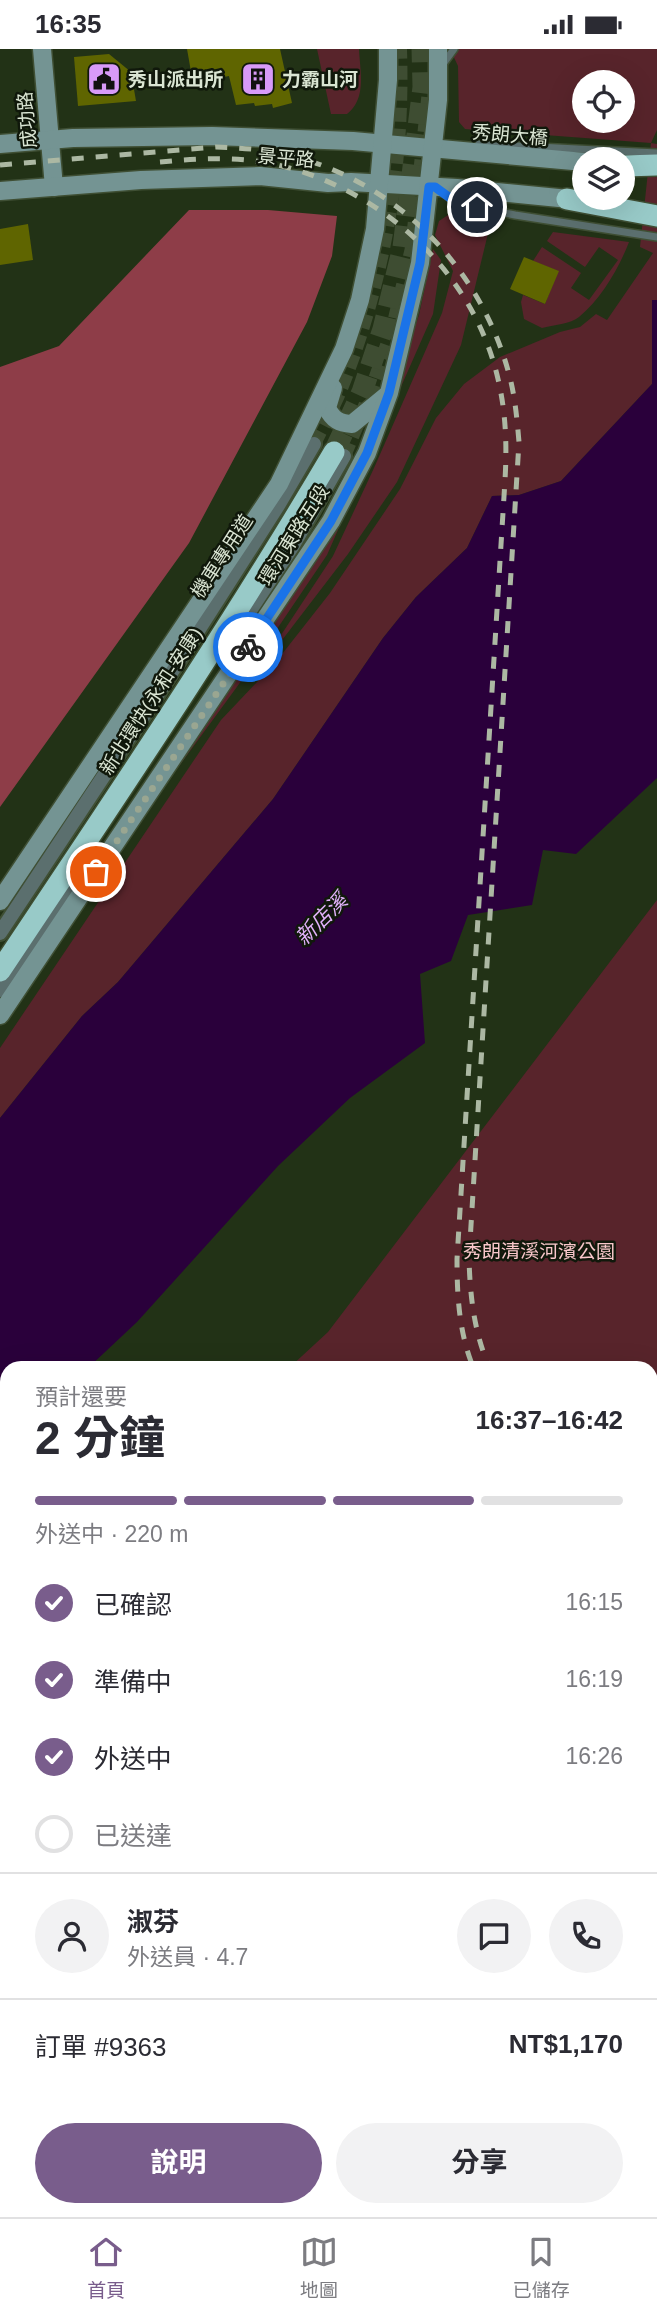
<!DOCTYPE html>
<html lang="zh-TW">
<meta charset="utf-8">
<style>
:root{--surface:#fff;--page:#f2f2f3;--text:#2b2b33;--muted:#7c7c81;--line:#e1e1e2;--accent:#795d8c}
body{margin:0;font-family:Arial,"Noto Sans TC",sans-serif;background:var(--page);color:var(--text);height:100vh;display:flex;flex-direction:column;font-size:26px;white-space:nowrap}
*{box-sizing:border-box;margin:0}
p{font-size:23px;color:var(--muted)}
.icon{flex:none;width:38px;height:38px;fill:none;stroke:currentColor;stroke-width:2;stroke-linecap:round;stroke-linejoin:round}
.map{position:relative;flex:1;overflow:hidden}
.side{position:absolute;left:0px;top:1312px;width:658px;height:856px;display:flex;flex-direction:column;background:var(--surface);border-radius:21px 21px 0 0;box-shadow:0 7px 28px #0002}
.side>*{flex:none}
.controls{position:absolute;left:572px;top:21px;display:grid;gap:14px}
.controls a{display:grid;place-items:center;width:63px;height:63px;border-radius:50%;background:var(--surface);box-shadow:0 7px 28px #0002;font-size:35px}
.pin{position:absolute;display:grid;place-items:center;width:60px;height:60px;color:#fff;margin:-30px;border:4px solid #fff;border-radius:50%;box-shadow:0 2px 7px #0007}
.courier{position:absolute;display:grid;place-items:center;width:70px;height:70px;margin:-35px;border:5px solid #1a73e8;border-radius:50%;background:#fff;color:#222;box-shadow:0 2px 9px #0007}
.head em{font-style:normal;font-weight:700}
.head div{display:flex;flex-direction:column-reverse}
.head{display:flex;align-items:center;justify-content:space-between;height:119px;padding:0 35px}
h1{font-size:46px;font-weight:700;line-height:52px}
.bar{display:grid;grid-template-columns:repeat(4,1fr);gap:10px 7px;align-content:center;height:84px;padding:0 35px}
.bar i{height:9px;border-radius:5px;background:var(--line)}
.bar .current{background:var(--accent)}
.bar p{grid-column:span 4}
.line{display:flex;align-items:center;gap:18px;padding:0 35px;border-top:2px solid var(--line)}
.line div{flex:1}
.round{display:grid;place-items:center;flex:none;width:74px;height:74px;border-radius:37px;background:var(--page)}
ol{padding:0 35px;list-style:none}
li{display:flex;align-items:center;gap:21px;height:77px}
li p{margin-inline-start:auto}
li .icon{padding:7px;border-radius:50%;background:var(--accent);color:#fff;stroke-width:4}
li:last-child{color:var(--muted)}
li i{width:38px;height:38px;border:4px solid var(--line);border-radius:50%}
.cta{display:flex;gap:14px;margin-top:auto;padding:14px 35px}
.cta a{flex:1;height:80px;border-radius:42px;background:var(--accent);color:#fff;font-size:28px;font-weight:700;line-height:80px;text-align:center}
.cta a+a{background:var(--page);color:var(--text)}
.status{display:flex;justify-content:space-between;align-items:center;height:49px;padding:0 35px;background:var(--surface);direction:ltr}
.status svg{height:19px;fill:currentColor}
.dock{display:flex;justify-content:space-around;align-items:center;height:98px;border-top:2px solid var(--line);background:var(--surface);font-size:19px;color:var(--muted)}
.dock a{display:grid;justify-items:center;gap:4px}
.dock .current{color:var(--accent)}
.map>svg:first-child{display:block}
.green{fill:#58242b;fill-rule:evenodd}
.forest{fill:#8e3d48}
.water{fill:#2a003b}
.building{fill:#5f6500}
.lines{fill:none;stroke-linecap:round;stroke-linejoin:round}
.street-tunnel{stroke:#3e4d32;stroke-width:14;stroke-dasharray:14 7;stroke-linecap:butt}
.highway-tunnel{stroke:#3e4d32;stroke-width:21;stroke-dasharray:21 10;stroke-linecap:butt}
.lane-casing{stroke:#3f4f34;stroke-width:10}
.street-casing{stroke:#3f4f34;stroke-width:18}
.secondary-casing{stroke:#3f4f34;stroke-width:21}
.highway-casing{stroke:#3f4f34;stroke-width:24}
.lane{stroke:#5b6f6e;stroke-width:7}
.street{stroke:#5b6f6e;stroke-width:14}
.secondary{stroke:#749493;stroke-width:18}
.highway{stroke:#98cac8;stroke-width:21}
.tram{stroke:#acb8a3;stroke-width:2}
.rail{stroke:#acb8a3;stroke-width:5;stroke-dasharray:12 12;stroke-linecap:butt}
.done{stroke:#9aa691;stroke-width:7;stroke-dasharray:0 12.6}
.route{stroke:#1a73e8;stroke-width:9}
.labels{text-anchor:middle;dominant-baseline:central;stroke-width:5;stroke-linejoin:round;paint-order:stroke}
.poi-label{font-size:19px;font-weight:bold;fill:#dae5d3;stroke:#10180b;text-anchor:start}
.street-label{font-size:19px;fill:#dae5d3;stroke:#10180b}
.park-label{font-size:19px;fill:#f8c7ca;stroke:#10180b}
.water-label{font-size:21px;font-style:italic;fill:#e1b1fa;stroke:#10180b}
</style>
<div class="status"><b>16:35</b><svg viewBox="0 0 49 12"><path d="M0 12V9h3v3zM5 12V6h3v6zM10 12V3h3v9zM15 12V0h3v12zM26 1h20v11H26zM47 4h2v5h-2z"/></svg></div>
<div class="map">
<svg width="657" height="2168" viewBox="0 0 657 2168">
<rect width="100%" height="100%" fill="#223216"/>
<g class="green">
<path d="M317 0H359C360 22 367 50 347 65H331Z"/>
<path d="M450 0H657V81L651 94 657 95V251H652V335L561 432 519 446 492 447 467 499 416 548 383 589 273 750 118 933 82 967 0 1069V999L221 671 275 614 330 544 400 440 436 369 464 335 500 308 560 283 580 278 596 265 607 271 653 204 640 198 651 94 465 80 459 73 458 17ZM584 33H623V72H584Z"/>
<polygon points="448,166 491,172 461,296 397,433 348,505 250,633 333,507 374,419 442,264 453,222 435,186 439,172"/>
<path d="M553 183 629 193C619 219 601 250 579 268 571 275 553 276 542 279L524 270 521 253 523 246 545 255 558 222 533 212 542 198 581 224 571 239 589 251 618 211 599 198 585 218 547 192Z"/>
<polygon points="433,200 441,211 433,265 327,506 250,620 163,739 336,470 379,382 419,266"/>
<polygon points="657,851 657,1436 651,1444 651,1320 289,1319 328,1283"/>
<polygon points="7,1651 7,2161 114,2161 109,2168 0,2168 0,1661"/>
</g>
<polygon class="forest" points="189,161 268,161 337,167 332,207 307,273 189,494 0,758 0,318 59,297"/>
<polygon class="water" points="652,251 657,251 657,729 576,805 543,801 532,856 468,866 451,912 420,925 425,994 350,1049 278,1117 137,1273 88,1319 7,1320 7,1396 0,1404 0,1069 82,967 118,933 273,750 383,589 416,548 467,499 492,447 519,446 561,432 652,335"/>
<g class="building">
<polygon points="187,0 280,0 292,54 273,59 272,55 255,57 254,54 236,56 229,27 193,34"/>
<polygon points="109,5 131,23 136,52 78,57 74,8"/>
<polygon points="28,175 33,211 0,216 0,180"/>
<polygon points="524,208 559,222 545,255 510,240"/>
</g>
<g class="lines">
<g class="street-tunnel">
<path d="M314 395C323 376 334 357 342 337 384 231 404 114 400 0"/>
<polyline points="344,407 370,345 392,282 412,199 430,32"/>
</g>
<polyline class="highway-tunnel" points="334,403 362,343 383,280 403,198 423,38 422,0"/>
<g class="lane-casing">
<g id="lane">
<polyline points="443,15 454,0"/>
<polyline points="479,95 657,104"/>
<polyline points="441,142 457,154 515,166 657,188"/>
<polyline points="651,1643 657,1633"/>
<polyline points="388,2161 403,2168"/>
<polyline points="277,2168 281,2161"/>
<polyline points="467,2168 470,2161"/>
</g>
</g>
<g class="street-casing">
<g id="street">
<polyline points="224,601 292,498 344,407"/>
<polyline points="0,884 150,657 279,455 314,395"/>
<polyline points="0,941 79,823"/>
<polyline points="651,2060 657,2064"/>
<polyline points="651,2103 657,2092"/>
<polyline points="617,2168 620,2161"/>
</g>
</g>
<g class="secondary-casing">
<g id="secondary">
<polyline points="42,0 54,138"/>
<polyline points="0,95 73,89 212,87 353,92 584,113"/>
<polyline points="0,142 141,131 260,127 328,134 351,133 457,139 579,151"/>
<path d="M333 339 327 359C333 371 339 374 352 375L386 347"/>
<polyline points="0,852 279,435 344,300 360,251 375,180 388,31 388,0"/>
<polyline points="0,966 331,472 367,404 389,344 420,214 438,51 438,0"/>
<polyline points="651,1567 657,1559"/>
<polyline points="235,2168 240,2161"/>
</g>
</g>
<g class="highway-casing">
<g id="highway">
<polyline points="624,117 657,116"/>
<polyline points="567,150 657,167"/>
<path d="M0 922C114 751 230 580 334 403"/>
<polyline points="651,1464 657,1456"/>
<polyline points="651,1523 657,1514"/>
<polyline points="129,2168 134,2161"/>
<polyline points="156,2168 161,2161"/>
<polyline points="188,2168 192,2161"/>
</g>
</g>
<use href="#lane" class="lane"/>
<use href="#street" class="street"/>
<use href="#secondary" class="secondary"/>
<use href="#highway" class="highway"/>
<g class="tram">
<polyline points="0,1450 7,1449"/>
<polyline points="0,1466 7,1465"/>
<polyline points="651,1546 657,1550"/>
<polyline points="651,1569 657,1572"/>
</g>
<g class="rail">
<path d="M160 113C201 109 242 107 282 117 385 143 474 225 498 330 506 364 507 396 505 431L457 1210C457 1247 459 1285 474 1320"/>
<path d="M0 116 216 98C239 99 262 100 285 105 395 131 480 217 509 325 515 347 517 370 519 393L469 1209C470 1247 474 1284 490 1320"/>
<polyline points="651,1476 657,1480"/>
<polyline points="651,1491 657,1494"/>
</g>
</g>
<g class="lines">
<polyline class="done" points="96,823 248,598"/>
<polyline class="route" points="248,598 331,472 367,404 389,344 420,214 429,138 435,138 457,154 477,158"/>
</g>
<defs>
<g id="civic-square" transform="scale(1.75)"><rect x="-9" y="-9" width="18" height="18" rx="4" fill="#d89af8" stroke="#10180b"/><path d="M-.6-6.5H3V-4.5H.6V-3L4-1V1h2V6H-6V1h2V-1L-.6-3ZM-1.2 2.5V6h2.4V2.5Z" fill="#111"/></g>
<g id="building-square" transform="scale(1.75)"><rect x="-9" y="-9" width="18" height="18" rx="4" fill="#d89af8" stroke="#10180b"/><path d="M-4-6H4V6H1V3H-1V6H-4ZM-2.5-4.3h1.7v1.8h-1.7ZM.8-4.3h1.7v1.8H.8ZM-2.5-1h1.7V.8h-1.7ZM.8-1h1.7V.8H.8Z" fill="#111"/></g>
</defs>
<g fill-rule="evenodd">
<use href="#civic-square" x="104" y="30"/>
<use href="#building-square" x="258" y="30"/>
</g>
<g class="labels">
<g class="poi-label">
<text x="128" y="30">秀山派出所</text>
<text x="282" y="30">力霸山河</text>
</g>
<g class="street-label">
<text transform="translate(27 71) rotate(-95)">成功路</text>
<text transform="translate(510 86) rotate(5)">秀朗大橋</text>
<text transform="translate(286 109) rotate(5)">景平路</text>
<text transform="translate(294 486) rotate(-58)">環河東路五段</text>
<text transform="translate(222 507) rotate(-57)">機車專用道</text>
<text transform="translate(151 652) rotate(-57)">新北環快(永和-安康)</text>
</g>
<g class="park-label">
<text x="539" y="1202">秀朗清溪河濱公園</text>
</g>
<g class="water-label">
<text transform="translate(321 870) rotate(-45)">新店溪</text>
</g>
</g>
</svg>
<div class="controls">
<a><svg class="icon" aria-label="locate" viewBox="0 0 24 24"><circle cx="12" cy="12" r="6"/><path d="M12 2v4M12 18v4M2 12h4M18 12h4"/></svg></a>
<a><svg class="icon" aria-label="layers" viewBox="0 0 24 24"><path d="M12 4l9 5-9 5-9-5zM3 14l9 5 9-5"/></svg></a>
</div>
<div class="pin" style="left:96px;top:823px;background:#ea580c"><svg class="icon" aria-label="bag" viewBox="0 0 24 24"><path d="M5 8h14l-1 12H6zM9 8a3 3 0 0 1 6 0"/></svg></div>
<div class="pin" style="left:477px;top:158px;background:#1f2937"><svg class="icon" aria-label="home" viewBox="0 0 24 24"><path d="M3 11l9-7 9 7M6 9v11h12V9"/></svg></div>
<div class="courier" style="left:248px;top:598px"><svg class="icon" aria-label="bike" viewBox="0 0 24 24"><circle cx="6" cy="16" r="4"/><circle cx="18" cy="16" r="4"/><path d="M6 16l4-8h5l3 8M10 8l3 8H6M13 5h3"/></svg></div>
<section class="side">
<div class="head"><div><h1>2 分鐘</h1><p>預計還要</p></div><em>16:37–16:42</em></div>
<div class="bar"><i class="current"></i><i class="current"></i><i class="current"></i><i></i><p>外送中 · 220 m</p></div>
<ol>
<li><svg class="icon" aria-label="check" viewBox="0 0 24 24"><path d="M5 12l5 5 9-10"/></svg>已確認<p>16:15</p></li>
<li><svg class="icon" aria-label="check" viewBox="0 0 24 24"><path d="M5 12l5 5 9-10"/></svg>準備中<p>16:19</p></li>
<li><svg class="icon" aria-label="check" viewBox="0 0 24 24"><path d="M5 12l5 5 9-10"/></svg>外送中<p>16:26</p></li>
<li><i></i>已送達</li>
</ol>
<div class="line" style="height:126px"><a class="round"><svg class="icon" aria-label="person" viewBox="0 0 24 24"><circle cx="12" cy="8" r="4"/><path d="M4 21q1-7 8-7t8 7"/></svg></a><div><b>淑芬</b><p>外送員 · 4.7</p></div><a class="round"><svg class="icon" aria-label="chat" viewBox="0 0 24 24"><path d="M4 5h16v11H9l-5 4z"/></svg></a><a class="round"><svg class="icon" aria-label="phone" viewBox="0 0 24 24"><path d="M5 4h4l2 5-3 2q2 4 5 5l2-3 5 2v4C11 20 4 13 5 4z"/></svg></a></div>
<div class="line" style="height:91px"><div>訂單 #9363</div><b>NT$1,170</b></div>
<div class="cta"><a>說明</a><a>分享</a></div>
</section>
</div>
<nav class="dock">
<a class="current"><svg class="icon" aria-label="home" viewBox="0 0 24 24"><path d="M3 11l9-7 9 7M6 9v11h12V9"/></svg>首頁</a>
<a><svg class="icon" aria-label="map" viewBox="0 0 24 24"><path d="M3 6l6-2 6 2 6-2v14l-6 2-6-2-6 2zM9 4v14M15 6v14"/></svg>地圖</a>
<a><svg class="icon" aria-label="saved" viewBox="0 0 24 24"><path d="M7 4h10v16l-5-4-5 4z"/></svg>已儲存</a>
</nav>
